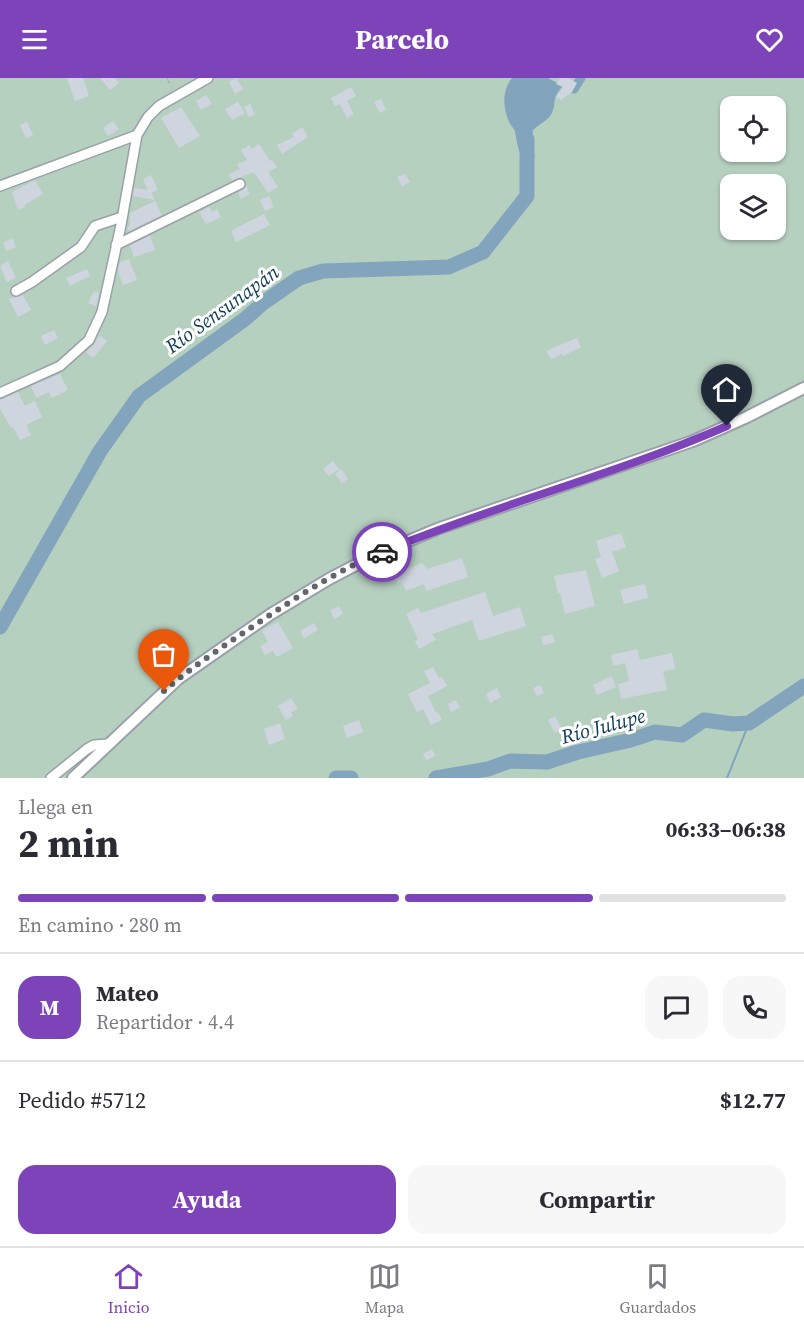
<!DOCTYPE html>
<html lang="es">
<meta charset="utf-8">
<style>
:root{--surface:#fff;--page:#f7f7f7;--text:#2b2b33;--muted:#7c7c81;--line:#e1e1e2;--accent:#7d44ba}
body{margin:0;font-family:"Source Serif 4",serif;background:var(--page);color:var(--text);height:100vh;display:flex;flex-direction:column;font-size:22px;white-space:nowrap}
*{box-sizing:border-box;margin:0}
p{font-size:20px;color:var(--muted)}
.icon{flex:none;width:33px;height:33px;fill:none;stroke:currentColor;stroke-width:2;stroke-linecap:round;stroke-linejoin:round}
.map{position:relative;height:700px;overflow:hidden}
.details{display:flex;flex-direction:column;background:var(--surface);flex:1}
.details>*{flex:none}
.controls{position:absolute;left:720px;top:18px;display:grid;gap:12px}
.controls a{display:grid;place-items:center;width:66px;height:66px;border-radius:12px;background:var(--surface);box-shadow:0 2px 4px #0004;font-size:30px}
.pin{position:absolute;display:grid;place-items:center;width:51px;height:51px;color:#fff;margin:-62px -26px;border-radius:50% 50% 50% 0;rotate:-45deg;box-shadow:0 0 6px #0007}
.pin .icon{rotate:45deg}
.courier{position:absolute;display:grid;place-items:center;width:60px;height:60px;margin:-30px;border:4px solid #7d44ba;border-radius:50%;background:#fff;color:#222;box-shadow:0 2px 8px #0007}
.overview em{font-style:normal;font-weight:700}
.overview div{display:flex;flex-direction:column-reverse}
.overview{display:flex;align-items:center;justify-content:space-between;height:102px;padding:0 18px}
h1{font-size:39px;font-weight:700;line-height:45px}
.bar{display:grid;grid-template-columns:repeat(4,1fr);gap:9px 6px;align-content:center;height:72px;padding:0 18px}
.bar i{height:8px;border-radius:4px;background:var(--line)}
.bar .active{background:var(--accent)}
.bar p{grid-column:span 4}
.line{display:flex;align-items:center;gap:15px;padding:0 18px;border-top:2px solid var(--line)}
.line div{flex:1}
.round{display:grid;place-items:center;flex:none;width:63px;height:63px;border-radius:18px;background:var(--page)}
.primary-button{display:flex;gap:12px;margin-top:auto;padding:12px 18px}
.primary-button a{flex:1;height:69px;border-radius:18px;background:var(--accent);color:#fff;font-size:24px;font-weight:700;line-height:69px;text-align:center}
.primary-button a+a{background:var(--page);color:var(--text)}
header{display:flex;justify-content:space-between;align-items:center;height:78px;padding:0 18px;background:var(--accent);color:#fff;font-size:27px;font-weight:700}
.dock{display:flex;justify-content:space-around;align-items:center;height:84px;border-top:2px solid var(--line);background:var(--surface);font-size:16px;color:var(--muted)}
.dock a{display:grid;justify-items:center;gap:3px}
.dock .active{color:var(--accent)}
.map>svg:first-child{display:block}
.green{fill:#b6d0c0;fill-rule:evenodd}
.water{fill:#82a4bd}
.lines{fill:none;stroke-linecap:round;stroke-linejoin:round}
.stream{stroke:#82a4bd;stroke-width:2}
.canal{stroke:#82a4bd;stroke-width:9}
.river{stroke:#82a4bd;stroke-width:15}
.building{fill:#ced5de}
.minor-casing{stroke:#99a0a9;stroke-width:12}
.tertiary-casing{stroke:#99a0a9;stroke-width:14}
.path{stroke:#acb0b6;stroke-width:1.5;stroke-dasharray:6 3;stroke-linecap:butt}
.minor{stroke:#fff;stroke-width:9}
.tertiary{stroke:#fff;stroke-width:10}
.done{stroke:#62666a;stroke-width:6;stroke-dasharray:0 10.8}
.route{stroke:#7d44ba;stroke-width:8}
.labels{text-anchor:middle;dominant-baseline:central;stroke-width:6;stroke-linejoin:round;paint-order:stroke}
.water-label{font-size:20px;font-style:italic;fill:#0d3a54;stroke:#fff}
</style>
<header><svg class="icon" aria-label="menu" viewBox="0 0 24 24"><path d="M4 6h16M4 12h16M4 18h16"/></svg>Parcelo<svg class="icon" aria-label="heart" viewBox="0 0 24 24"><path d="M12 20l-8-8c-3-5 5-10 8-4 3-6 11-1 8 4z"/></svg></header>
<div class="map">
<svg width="804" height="700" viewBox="0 0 804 700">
<rect width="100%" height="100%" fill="#f0f6fd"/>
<path class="green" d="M0 0H804V700H0ZM730 28H776V74H730ZM730 106H776V152H730Z"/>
<path class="water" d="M512 0H548L563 8C551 21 557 23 552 35 548 43 539 46 533 52L531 70 535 78 532 81 521 77C517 69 517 63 515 54 515 52 511 47 510 46 503 31 501 14 512 0Z"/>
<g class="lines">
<polyline class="stream" points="727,700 749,645"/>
<polyline class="canal" points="574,11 581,0"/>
<g class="river">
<polyline points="0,549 100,373 139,318 245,241 263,225 299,200 323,193 449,189 483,174 527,118 527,61"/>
<polyline points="336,700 351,700"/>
<polyline points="436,700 488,691 510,683 547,684 578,674 631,662 655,654 682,657 704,642 733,646 749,645 804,608"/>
</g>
</g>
<g class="building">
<polygon points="67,0 83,0 89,18 75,23"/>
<polygon points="100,0 115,0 119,5 110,12"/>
<polygon points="236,0 243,11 235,16 229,4"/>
<polygon points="560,0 568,0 577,5 572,14 561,22 556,19 563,9 556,6"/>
<polygon points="351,9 356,18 347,23 354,36 347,40 340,26 335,28 331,20"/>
<polygon points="206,17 212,26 201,32 196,23"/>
<polygon points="381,21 386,32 380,35 374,24"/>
<polygon points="238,24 245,35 232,42 225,31"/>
<polygon points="250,26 255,36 249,39 244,29"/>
<polygon points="181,29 200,58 179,70 161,40"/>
<polygon points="113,43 119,51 108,58 103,50"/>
<polygon points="27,44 33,57 26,60 20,47"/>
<polygon points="302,49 308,59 282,76 277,67 294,59 292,56"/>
<polygon points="259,66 270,83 272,82 277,89 268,94 278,109 268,115 254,94 232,102 229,96 240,91 237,86 247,82 241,72 249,67 252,71"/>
<polygon points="405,96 410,104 402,108 397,99"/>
<polygon points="151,97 158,112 151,115 155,122 133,118 134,110 148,112 143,101"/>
<polygon points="35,102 43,116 24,127 25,129 18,132 12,114"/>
<polygon points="246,108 250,116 241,121 238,115"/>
<polygon points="269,118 274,129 265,133 260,122"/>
<polygon points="155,123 162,137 129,153 127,150 130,147 130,135"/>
<polygon points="209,129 212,134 217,131 221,139 206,146 199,134"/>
<polygon points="264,136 270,147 236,164 231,153"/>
<polygon points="150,158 155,172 134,179 130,167"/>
<polygon points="12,160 16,169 7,173 3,165"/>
<polygon points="129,181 137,202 123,207 118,193 120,184"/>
<polygon points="8,183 16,200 7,204 0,188"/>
<polygon points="87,191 90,198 70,208 66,200"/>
<polygon points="94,213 99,215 96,228 88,225"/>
<polygon points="23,217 31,232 18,239 9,221"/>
<polygon points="54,252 58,260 45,267 41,258"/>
<polygon points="99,257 107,263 93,280 86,274 94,267"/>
<polygon points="577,260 581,269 563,278 562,276 551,281 546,273"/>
<polygon points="60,296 68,312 52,320 49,314 36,320 31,308"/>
<polygon points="18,314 25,328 35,323 42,339 26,347 31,357 20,362 13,349 11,350 0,331 0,322"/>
<polygon points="333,383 339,391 329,398 323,391"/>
<polygon points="341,391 348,401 342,405 335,396"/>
<polygon points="621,455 626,469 612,474 619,493 602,500 595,481 601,479 596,463"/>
<polygon points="462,480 468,499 426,513 424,506 406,513 402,504 397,506 394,499 400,497 398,495 422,485 427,491"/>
<polygon points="586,492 595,528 565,536 560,515 558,515 554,498"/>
<polygon points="645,506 648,520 624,526 620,512"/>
<polygon points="485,514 493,538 520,529 526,548 479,563 472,542 432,556 436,562 419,571 415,563 418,561 406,536 418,530 421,535"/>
<polygon points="339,528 343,536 334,541 330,532"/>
<polygon points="278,544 293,570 277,579 273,573 265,577 260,568 268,564 262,552"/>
<polygon points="314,545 318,552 304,560 300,553"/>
<polygon points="552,556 555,564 543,567 541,559"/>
<polygon points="637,571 640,582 672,575 675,591 663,593 667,612 621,621 618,606 629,603 625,585 613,588 611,577"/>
<polygon points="433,589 439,600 442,599 447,608 428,618 436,635 438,634 442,642 431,647 423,631 417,634 408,616 430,605 424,593"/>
<polygon points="612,598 616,609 597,617 593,607"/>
<polygon points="540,607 544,615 537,618 533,610"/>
<polygon points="497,610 501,619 490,625 486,616"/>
<polygon points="291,620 298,631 291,634 293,638 286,642 278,628"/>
<polygon points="456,622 460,629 451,634 448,626"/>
<polygon points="555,638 562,651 555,655 548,642"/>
<polygon points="359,642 363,654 347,660 343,648"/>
<polygon points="280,645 285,661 269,667 264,651"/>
<polygon points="432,671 435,678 426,682 423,676"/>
</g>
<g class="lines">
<g class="minor-casing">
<g id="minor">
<polyline points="0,108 137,57"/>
<polyline points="116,167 240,106"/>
<polyline points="16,213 32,204 81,169 95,148 122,139"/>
<polyline points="0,315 60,288 89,262 102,234 121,147 137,57 148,39 159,28 208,0"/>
<polyline points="51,700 87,671 94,667 108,666"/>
</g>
</g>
<g class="tertiary-casing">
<polyline id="tertiary" points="73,700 178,601 271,536 329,501 375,477 437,451 693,363 745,340 804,310"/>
</g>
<polyline class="path" points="167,0 171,9"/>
<use href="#minor" class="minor"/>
<use href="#tertiary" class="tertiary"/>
</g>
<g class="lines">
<path class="done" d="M164 613C189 591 218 572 246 553 289 524 334 494 382 474"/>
<path class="route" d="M382 474C495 427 615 397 727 348"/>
</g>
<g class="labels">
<g class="water-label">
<text transform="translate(222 231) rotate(-36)">Río Sensunapán</text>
<text transform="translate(603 648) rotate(-15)">Río Julupe</text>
</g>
</g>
</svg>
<div class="controls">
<a><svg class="icon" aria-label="locate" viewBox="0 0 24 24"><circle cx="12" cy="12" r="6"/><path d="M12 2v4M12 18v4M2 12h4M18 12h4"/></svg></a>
<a><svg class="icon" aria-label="layers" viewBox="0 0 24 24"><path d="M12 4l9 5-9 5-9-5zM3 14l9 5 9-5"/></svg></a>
</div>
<div class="pin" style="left:164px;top:613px;background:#ea580c"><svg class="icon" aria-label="bag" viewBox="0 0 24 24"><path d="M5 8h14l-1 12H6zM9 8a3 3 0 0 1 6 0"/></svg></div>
<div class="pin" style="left:727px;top:348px;background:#1f2937"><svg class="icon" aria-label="home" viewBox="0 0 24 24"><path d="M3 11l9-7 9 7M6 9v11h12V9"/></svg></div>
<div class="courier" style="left:382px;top:474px"><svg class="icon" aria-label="car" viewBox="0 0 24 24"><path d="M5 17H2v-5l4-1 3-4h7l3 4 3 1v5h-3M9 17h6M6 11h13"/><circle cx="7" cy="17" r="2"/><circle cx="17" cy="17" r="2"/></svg></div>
</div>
<section class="details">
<div class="overview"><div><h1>2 min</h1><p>Llega en</p></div><em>06:33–06:38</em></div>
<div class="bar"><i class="active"></i><i class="active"></i><i class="active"></i><i></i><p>En camino · 280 m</p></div>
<div class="line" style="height:108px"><b class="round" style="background:var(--accent);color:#fff">M</b><div><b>Mateo</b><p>Repartidor · 4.4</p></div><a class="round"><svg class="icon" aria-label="chat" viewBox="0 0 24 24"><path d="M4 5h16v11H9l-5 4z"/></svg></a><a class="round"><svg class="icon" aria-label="phone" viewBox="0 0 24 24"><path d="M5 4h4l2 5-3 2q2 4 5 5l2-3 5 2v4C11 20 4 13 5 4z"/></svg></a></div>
<div class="line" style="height:78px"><div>Pedido #5712</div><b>$12.77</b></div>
<div class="primary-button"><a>Ayuda</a><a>Compartir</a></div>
</section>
<nav class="dock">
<a class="active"><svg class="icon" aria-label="home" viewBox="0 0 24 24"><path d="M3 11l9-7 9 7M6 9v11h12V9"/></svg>Inicio</a>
<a><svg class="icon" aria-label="map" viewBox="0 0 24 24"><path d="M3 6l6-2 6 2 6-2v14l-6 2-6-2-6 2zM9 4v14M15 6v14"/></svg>Mapa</a>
<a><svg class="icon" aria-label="saved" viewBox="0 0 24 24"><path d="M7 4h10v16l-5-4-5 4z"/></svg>Guardados</a>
</nav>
